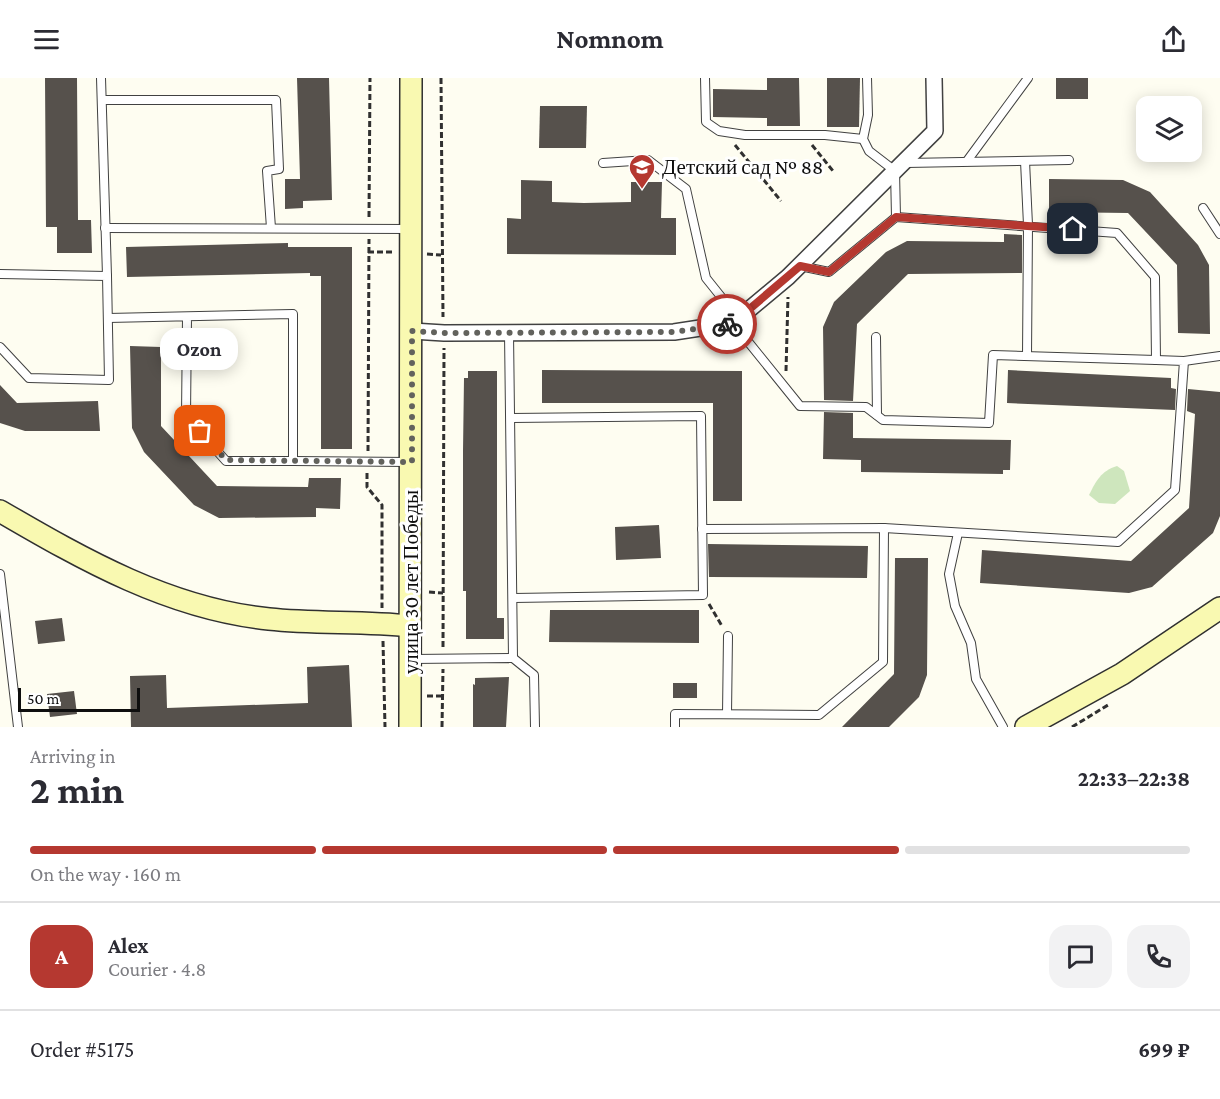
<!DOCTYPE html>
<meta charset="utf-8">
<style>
:root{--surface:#fff;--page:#f2f2f3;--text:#2b2b33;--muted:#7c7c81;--line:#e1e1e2;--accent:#b53830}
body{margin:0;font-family:"Crimson Pro",serif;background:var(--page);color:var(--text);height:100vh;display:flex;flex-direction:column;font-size:22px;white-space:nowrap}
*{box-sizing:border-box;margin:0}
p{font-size:20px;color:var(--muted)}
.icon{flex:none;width:33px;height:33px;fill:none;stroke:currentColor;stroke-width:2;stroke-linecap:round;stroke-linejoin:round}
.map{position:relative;height:649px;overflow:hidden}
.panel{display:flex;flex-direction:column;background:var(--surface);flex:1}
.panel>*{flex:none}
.fabs{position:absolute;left:1136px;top:18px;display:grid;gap:12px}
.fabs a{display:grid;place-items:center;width:66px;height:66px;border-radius:12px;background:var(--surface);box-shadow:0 3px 15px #0003;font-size:30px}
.scale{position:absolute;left:18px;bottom:15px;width:122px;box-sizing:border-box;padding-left:6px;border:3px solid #0e0e0e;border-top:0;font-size:16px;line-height:21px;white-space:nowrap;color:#0e0e0e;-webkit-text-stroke:4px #fff;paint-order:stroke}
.pin{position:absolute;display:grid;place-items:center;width:51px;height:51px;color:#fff;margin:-26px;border-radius:12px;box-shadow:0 3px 9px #0006}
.courier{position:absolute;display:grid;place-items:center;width:60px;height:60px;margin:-30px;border:4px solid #b53830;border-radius:50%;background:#fff;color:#222;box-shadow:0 2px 8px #0007}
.bubble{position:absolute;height:42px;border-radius:18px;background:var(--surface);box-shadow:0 3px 15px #0003;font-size:20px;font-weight:700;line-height:42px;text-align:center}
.head em{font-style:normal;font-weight:700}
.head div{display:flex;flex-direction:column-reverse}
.head{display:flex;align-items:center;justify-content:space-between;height:102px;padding:0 30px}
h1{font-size:39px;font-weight:700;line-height:45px}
.bar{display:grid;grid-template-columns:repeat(4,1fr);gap:9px 6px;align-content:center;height:72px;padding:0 30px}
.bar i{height:8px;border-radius:4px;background:var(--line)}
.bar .current{background:var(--accent)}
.bar p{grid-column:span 4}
.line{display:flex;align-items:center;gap:15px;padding:0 30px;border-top:2px solid var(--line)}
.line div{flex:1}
.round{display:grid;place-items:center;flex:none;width:63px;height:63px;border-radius:18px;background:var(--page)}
header{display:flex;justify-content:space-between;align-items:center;height:78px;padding:0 30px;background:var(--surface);font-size:27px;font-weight:700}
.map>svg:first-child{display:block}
.green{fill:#cee6bd}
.building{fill:#56514c}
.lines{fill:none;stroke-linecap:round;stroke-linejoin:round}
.lane-casing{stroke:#414141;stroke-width:10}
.street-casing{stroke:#414141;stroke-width:18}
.secondary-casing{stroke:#303030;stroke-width:24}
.path{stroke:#303030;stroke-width:3;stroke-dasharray:6 3;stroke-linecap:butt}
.lane{stroke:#fff;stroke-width:8}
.street{stroke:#fff;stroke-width:15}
.secondary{stroke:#f9f9b1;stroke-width:21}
.done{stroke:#62625d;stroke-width:6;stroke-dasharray:0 10.8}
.route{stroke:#b53830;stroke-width:8}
.labels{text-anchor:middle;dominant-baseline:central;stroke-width:6;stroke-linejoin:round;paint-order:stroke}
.poi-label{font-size:21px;fill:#0e0e0e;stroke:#fff;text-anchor:start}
.street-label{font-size:21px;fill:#0e0e0e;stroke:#fff}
</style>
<header><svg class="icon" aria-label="menu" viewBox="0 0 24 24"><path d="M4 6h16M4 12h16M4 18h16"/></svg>Nomnom<svg class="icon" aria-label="share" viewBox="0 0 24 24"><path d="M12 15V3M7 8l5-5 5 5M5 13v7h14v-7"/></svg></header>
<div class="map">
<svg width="1220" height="649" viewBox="0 0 1220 649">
<rect width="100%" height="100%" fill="#fefdf1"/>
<path class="green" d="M1117 388 1124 393 1130 413 1115 426 1099 425 1089 417C1096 403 1101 393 1117 388Z"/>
<g class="building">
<polygon points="45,0 77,0 78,142 91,142 92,175 57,175 57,149 46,149"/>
<polygon points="297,0 329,0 332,122 303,123 303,130 285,131 285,101 300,101"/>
<polygon points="767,0 799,0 800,48 767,48 767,40 713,39 713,11 767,12"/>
<polygon points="827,0 860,0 859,49 827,49"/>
<rect x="1056" y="0" width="32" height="21"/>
<polygon points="540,28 587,28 586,70 539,70"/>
<polygon points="1049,101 1123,102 1150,114 1198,167 1209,187 1210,256 1178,255 1177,187 1128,135 1049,134"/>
<polygon points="521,102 552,103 552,124 584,125 631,124 631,104 662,104 661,140 676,140 676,177 507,176 507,140 521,141"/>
<polygon points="1004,156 1022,157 1022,195 908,196 857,246 853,323 824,322 823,249 834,224 886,174 907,163 1004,164"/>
<polygon points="288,165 288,169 352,169 352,371 321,371 321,198 310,198 310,195 127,199 126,169"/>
<polygon points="130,268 161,269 161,348 217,408 308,409 309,400 341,400 340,431 316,430 316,439 219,440 194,427 144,374 132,350"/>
<polygon points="542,292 742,293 742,423 713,423 713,325 542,325"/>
<polygon points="1008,292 1171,300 1171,310 1176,311 1175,332 1007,325"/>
<polygon points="468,293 497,293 497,540 504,540 504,561 466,561 466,513 463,513 463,373 464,300 468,300"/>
<polygon points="0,307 17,325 98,323 100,353 25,353 0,345"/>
<polygon points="1188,311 1220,314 1220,438 1213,455 1152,509 1129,515 980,505 982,472 1131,483 1189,430 1195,336 1187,333"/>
<polygon points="824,334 853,335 853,360 1011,362 1010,392 1003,392 1003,396 861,394 861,382 823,381"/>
<polygon points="659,447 661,480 616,482 615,449"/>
<polygon points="708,466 868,468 867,500 709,499"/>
<polygon points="895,480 928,480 927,597 919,619 889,649 842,649 894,596"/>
<polygon points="550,532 699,532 699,565 549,564"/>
<polygon points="62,540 65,563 38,566 35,543"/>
<polygon points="349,587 352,649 131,649 130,598 166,597 167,630 308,625 307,589"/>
<polygon points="509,599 506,649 473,649 473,606 475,607 475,600"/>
<rect x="673" y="605" width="24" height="15"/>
<polygon points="74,613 77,636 50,639 47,616"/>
</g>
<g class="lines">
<g class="lane-casing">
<g id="lane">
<polyline points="101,0 107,198"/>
<polyline points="705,0 706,44 719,53 745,57 825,57 863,61"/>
<polyline points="867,0 868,37 863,61 869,73 895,93 896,139"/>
<polyline points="102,22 276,22 279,91 267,93 271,150"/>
<polyline points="967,83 1028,0"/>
<polyline points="1025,83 1028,147 1027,278"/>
<polyline points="603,85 648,82 686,111 706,200 738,240"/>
<polyline points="906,85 1069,82"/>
<polyline points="1203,130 1220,156"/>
<polyline points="105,150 411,151"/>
<polyline points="0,196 107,198 109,302 29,300 0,269"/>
<polyline points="108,240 293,236 293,383 226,383 186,338 187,239"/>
<polyline points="733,245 800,328 866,329 883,342 989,345 993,277 1156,282 1155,199 1117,155 896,139 829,194 800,188"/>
<polyline points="509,255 513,580"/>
<polyline points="876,259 877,337"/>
<polyline points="1184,283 1220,278"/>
<polyline points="512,340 701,338 703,517 514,520"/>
<polyline points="293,383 409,384"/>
<polyline points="702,451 884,450 1118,464 1175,412 1184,283 1156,282"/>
<polyline points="958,455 949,496 955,528 971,565 976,601 1003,649"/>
<polyline points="0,496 18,649"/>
<polyline points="412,581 513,580 534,597 535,649"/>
<polyline points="727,636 728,558"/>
<polyline points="675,649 675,636 819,637 883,584 884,450"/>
</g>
</g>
<g class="street-casing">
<polyline id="street" points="412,253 444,255 674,254 733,245 788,199 935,53 934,0"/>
</g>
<g class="secondary-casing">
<g id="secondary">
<path d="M0 433C84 482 170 531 269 541 315 546 363 543 410 548"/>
<polyline points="410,649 411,0"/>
<polyline points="1026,649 1122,596 1220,530"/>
</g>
</g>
<g class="path">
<polyline points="441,0 443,239"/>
<polyline points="735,67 781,123"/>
<polyline points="812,67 833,93"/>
<polyline points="369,139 370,0"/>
<polyline points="368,174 394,174"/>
<polyline points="427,176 441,177"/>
<polyline points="786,293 788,219"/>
<polyline points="368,373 369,161"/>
<polyline points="367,395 367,409 382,427 382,530"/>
<polyline points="429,514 443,515"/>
<polyline points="709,526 722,548"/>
<polyline points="383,563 385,649"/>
<polyline points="443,569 444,270"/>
<polyline points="427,618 443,618"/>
<polyline points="442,649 443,591"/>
<polyline points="1072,649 1108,627"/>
</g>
<use href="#lane" class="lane"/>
<use href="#street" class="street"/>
<use href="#secondary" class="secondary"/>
</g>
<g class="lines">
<polyline class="done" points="200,353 226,382 412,384 412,253 444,255 674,254 727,246"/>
<polyline class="route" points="727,246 733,245 800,188 829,194 896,139 1073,151"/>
</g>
<defs>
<g id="school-pin" transform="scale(1.35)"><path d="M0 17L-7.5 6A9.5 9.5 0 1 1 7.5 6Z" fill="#b53830" stroke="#fff"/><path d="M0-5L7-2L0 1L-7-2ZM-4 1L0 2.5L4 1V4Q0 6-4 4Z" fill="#fff"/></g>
</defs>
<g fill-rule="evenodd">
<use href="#school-pin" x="642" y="89"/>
</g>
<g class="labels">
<g class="poi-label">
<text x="662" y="89">Детский сад № 88</text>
</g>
<g class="street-label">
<text transform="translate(411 504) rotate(-90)">улица 30 лет Победы</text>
</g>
</g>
</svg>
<div class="fabs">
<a><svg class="icon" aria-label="layers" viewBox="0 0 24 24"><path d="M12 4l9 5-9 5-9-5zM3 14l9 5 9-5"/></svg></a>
</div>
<div class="scale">50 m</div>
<div class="pin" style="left:200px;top:353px;background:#ea580c"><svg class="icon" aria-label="bag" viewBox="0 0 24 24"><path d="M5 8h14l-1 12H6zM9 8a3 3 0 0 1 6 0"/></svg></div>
<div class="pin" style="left:1073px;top:151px;background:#1f2937"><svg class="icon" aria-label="home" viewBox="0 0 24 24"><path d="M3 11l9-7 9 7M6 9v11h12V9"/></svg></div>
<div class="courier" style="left:727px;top:246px"><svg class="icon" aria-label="bike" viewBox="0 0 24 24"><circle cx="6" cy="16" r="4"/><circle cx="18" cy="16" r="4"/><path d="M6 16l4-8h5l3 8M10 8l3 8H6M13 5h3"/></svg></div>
<div class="bubble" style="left:160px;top:250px;width:78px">Ozon</div>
</div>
<section class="panel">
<div class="head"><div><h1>2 min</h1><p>Arriving in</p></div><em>22:33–22:38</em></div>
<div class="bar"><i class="current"></i><i class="current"></i><i class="current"></i><i></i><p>On the way · 160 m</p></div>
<div class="line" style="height:108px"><b class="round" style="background:var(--accent);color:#fff">A</b><div><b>Alex</b><p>Courier · 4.8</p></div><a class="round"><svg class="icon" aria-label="chat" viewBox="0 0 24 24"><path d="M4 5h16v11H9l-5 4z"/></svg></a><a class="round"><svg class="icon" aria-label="phone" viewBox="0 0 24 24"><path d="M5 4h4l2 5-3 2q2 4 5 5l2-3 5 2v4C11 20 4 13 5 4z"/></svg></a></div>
<div class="line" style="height:78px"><div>Order #5175</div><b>699 ₽</b></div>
</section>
